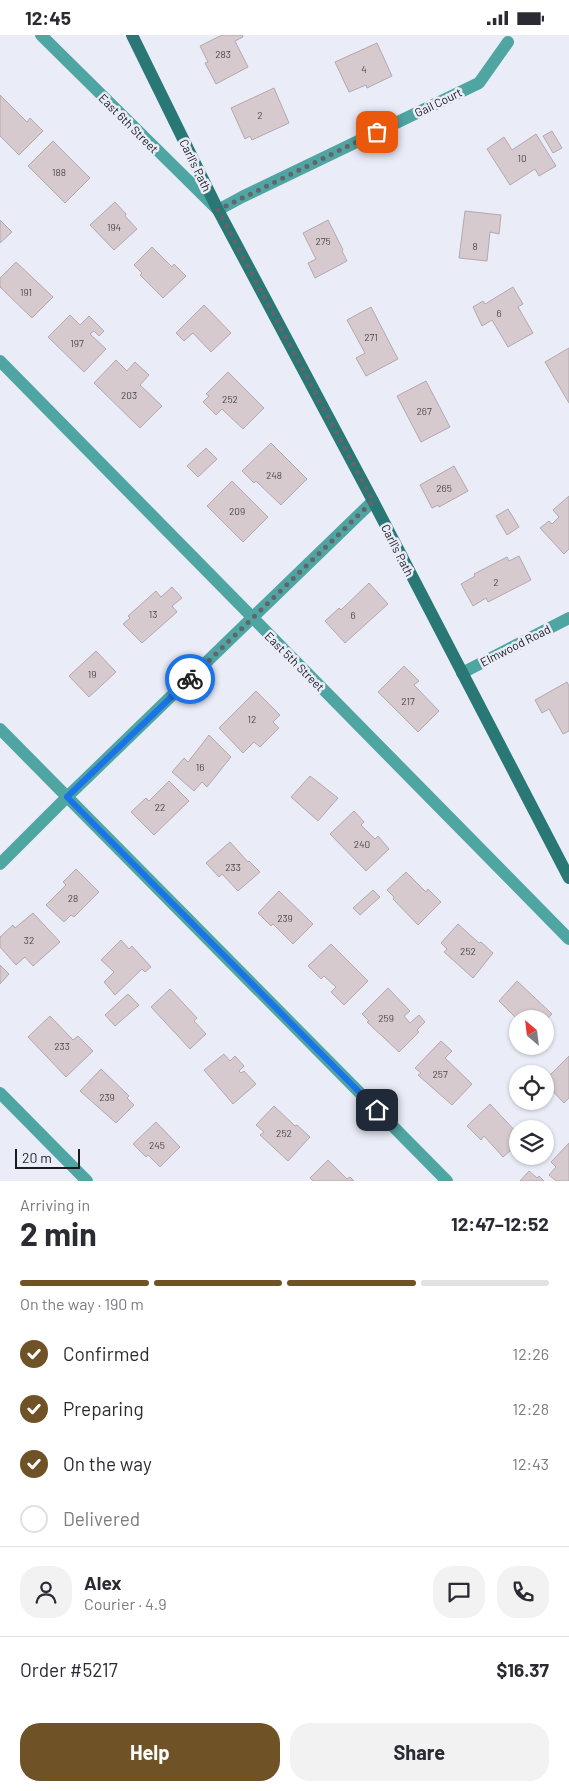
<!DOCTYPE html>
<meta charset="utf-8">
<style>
:root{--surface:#fff;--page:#f2f2f3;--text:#2b2b33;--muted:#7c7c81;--line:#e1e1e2;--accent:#6f5226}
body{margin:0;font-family:Barlow,sans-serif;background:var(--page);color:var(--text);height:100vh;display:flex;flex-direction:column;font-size:19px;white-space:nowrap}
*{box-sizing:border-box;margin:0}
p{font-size:16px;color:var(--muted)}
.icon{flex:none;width:28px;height:28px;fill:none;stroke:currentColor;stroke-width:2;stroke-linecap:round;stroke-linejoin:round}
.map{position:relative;height:1146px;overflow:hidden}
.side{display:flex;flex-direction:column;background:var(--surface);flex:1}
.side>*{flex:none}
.needle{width:32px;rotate:332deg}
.buttons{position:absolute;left:509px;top:975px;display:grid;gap:10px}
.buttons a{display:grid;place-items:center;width:45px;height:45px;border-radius:50%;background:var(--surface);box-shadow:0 1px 4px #0004;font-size:25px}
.scale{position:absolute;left:15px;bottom:12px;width:65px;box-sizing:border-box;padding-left:5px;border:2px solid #1b1c20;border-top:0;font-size:14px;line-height:18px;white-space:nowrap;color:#1b1c20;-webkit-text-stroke:4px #eaedf8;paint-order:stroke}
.pin{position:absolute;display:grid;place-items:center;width:42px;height:42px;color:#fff;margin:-21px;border-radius:10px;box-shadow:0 2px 8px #0006}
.courier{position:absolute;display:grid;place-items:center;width:50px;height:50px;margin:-25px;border:4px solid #1a73e8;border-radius:50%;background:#fff;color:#222;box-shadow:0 1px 6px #0007}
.headline em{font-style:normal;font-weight:700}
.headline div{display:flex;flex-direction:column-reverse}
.headline{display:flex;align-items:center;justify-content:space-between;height:85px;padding:0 20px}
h1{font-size:32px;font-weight:700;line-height:38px}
.bar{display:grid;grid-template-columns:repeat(4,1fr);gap:8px 5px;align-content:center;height:60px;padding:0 20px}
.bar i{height:6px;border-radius:4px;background:var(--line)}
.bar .current{background:var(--accent)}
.bar p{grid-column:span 4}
.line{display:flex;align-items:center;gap:12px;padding:0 20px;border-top:1px solid var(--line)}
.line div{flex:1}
.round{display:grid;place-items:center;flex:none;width:52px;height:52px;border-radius:20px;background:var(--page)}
ol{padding:0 20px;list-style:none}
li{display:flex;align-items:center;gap:15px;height:55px}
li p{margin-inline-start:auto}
li .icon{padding:5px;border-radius:50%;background:var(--accent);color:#fff;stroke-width:4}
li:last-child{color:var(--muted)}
li i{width:28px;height:28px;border:2px solid var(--line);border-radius:50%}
.action{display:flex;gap:10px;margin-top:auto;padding:10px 20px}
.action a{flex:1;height:58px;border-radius:20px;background:var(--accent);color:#fff;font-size:20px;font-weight:700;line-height:58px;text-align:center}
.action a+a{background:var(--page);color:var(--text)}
.status{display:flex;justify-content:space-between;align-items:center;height:35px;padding:0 25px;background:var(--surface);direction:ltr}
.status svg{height:14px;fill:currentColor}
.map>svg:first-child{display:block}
.building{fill:#d6cacf;stroke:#b4a8ad}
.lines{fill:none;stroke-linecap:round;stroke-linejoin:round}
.street{stroke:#4fa5a1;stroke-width:12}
.secondary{stroke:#297875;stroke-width:12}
.done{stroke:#63656c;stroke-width:5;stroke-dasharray:0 9}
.route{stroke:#1a73e8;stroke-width:6}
.labels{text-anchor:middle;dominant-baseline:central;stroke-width:5;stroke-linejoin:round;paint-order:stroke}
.number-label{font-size:10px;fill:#4a484c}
.street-label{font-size:12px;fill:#1b1c20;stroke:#eaedf8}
</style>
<div class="status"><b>12:45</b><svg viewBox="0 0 49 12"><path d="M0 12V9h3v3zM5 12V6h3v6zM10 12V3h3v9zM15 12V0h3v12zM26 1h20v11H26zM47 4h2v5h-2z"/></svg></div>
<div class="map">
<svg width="569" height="1146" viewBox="0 0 569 1146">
<rect width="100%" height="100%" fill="#eaedf8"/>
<g class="building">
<polygon points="222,0 242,0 243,2 235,6 248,32 216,49 205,28 208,27 200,11"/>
<polygon points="377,8 392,41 367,53 366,50 349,57 335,27"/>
<polygon points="274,53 289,88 252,105 250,101 245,104 231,73"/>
<polygon points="0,60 27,87 30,83 43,96 19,120 0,101"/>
<polygon points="552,96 562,113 553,118 543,101"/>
<polygon points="536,99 556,131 539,141 535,134 510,150 487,114 504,102 512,115"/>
<polygon points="53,106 90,143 65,168 28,131"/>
<polygon points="115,167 126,179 125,181 137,194 114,215 90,190"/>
<polygon points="465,176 501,180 499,199 490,197 487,226 459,223"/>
<polygon points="0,185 12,197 0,208"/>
<polygon points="328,185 343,215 342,216 347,226 315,243 308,228 316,224 303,198"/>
<polygon points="152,212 172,232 174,229 186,241 163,263 140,240 142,238 134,230"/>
<polygon points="16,227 53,262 32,283 0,252 0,243"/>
<polygon points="513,252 523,269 518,272 533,298 508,312 492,285 482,291 473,272 483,266 485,269"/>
<polygon points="204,270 231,298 211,317 193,298 184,306 176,298"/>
<polygon points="371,272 398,324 366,341 356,323 365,318 347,285"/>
<polygon points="70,280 80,290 89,281 104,296 99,301 94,296 90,299 106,314 84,337 48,302"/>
<polygon points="569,313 569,368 545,327"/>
<polygon points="116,325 127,336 135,327 149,340 140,350 162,371 140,393 94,348"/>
<polygon points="228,337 264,373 243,394 222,374 216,380 203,367 209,361 206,359"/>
<polygon points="426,346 450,392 421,407 397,361"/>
<polygon points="271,408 307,444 281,470 256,446 254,448 242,436"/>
<polygon points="206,413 217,424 198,442 187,431"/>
<polygon points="454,431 468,456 439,472 438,470 432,473 420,450"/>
<polygon points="232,446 268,482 243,507 207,471"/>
<polygon points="569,461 569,514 564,519 540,493 549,486 552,489 559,482 553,475"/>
<polygon points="508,474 519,492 507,500 496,481"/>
<polygon points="519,521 531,545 488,567 486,563 473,571 461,549 475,541 474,539 507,522 509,526"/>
<polygon points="369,548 388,569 345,608 325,586 339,573 341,575"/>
<polygon points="172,552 182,563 172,571 177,577 142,608 123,589 130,583 128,581 156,556 161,562"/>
<polygon points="96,616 116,637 89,662 69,641"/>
<polygon points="404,631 419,646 414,650 439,676 418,697 378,657"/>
<polygon points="567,647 569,651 569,696 563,699 549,674 542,678 535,665"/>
<polygon points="256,656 280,680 273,687 279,693 260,712 254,707 243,718 219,693"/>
<polygon points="209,700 231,722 207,752 202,747 194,756 172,737 184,723 188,727"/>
<polygon points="310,741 338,763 318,786 291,762"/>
<polygon points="169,746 189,766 154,800 131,777 146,763 149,766"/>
<polygon points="354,776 364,787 361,790 375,804 378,801 389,814 366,836 330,799"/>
<polygon points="230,807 248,827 249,826 260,837 238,856 222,839 219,842 206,828"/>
<polygon points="76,834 99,857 74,882 71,880 64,887 46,870 66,850 63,847"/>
<polygon points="406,837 426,857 428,854 441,867 418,890 393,864 394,862 387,855"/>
<polygon points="373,855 380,862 360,880 353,873"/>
<polygon points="279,856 313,889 293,909 273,889 271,891 258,878"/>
<polygon points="33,878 60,907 33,931 25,922 16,930 0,912 0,902 13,890 15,893"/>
<polygon points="458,889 479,908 481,907 493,918 473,943 444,917 447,914 441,908"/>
<polygon points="121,905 129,914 132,911 151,932 145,937 142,934 115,960 104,947 114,937 101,925"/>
<polygon points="331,909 368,946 344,970 331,957 336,952 324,941 321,944 308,931"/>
<polygon points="0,930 9,939 0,949"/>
<polygon points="517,946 552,979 545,986 545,984 518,984 518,991 513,988 517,984 499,966"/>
<polygon points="388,953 410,976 404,981 410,988 419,980 425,987 417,995 419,997 399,1017 367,987 369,986 362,979"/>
<polygon points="170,954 197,983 194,986 206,999 190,1014 151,972"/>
<polygon points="128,959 139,970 115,991 105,980"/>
<polygon points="50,981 73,1005 78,1001 93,1016 66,1042 28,1002"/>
<polygon points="441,1006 452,1016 445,1023 472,1049 452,1070 418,1040 421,1038 415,1033"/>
<polygon points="224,1019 230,1026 235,1021 244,1031 239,1036 241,1038 244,1036 256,1049 233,1069 204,1035"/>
<polygon points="569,1021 569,1063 564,1068 545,1048 545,1045"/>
<polygon points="101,1034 129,1061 127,1063 134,1070 116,1088 80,1056"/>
<polygon points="490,1069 518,1099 518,1109 503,1122 484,1101 481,1105 467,1091"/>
<polygon points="274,1071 295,1091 297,1090 310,1102 288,1126 260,1100 264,1097 256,1090"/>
<polygon points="156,1087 180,1112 160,1132 148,1120 146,1122 133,1109"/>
<polygon points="569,1108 569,1146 556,1146 549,1140 556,1132 551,1127"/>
<polygon points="328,1125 347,1144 350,1142 354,1146 313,1146 310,1143"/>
<polygon points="529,1136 537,1143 539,1141 544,1146 520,1146"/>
</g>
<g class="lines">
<g class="street">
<polyline points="41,0 218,175 242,162 479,48 508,7"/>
<polyline points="0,326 569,904"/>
<polyline points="462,638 569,583"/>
<polyline points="0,694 447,1146"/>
<polyline points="0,829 67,762 373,466"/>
<polyline points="0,1058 87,1146"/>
</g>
<polyline class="secondary" points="132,0 218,175 373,466 569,843"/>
</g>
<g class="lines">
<polyline class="done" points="190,644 373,466 218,175 377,97"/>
<polyline class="route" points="190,644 67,762 377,1075"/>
</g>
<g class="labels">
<g class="number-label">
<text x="223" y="19">283</text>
<text x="364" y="34">4</text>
<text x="260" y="80">2</text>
<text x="522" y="123">10</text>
<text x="59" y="137">188</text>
<text x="114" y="192">194</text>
<text x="323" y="206">275</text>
<text x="475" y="211">8</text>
<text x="26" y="257">191</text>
<text x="499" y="278">6</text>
<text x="371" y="302">271</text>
<text x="77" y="308">197</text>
<text x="129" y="360">203</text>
<text x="230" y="364">252</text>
<text x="424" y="376">267</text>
<text x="274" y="440">248</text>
<text x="444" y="453">265</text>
<text x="237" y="476">209</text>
<text x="496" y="547">2</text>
<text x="153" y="579">13</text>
<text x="353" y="580">6</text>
<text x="92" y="639">19</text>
<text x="408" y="666">217</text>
<text x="252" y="684">12</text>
<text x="200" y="732">16</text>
<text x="160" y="772">22</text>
<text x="362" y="809">240</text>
<text x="233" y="832">233</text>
<text x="73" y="863">28</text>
<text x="285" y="883">239</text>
<text x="29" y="905">32</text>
<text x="468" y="916">252</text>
<text x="386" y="983">259</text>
<text x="62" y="1011">233</text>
<text x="440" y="1039">257</text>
<text x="107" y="1062">239</text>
<text x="284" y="1098">252</text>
<text x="157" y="1110">245</text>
</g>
<g class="street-label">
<text transform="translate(438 67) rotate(-26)">Gail Court</text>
<text transform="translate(129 88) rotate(45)">East 6th Street</text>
<text transform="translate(196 130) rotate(64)">Carll's Path</text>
<text transform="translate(398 515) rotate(63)">Carll's Path</text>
<text transform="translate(515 610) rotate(-27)">Elmwood Road</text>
<text transform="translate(295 626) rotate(45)">East 5th Street</text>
</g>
</g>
</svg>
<div class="buttons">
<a><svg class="needle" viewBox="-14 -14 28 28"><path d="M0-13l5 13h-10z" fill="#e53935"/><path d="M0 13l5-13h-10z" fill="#7c7c81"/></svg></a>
<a><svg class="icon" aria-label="locate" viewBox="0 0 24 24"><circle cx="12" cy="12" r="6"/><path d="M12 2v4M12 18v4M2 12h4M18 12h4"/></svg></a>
<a><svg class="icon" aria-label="layers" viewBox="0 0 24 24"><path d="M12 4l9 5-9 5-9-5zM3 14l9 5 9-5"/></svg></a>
</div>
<div class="scale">20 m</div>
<div class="pin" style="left:377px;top:97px;background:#ea580c"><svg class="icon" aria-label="bag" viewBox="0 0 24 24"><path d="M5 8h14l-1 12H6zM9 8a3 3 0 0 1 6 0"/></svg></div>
<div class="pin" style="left:377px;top:1075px;background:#1f2937"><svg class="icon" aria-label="home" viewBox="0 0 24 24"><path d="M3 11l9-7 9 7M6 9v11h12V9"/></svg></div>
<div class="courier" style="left:190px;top:644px"><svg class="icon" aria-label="bike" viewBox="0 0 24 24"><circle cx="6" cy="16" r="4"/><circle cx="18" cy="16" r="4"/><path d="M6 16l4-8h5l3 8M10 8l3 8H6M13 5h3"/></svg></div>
</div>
<section class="side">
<div class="headline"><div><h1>2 min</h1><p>Arriving in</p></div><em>12:47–12:52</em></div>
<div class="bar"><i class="current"></i><i class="current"></i><i class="current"></i><i></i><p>On the way · 190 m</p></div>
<ol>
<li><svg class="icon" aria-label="check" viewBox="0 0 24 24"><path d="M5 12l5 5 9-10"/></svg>Confirmed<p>12:26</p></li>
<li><svg class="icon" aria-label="check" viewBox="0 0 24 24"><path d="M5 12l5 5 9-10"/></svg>Preparing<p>12:28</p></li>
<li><svg class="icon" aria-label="check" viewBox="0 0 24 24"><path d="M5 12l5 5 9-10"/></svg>On the way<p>12:43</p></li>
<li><i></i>Delivered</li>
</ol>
<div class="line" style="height:90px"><a class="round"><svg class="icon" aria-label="person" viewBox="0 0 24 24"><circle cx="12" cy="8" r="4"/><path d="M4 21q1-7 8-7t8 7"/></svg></a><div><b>Alex</b><p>Courier · 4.9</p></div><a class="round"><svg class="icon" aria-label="chat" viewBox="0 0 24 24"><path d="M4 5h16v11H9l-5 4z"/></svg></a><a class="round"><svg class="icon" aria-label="phone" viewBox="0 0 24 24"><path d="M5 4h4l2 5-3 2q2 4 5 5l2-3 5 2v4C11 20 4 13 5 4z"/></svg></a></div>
<div class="line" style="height:65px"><div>Order #5217</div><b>$16.37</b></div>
<div class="action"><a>Help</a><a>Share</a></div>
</section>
